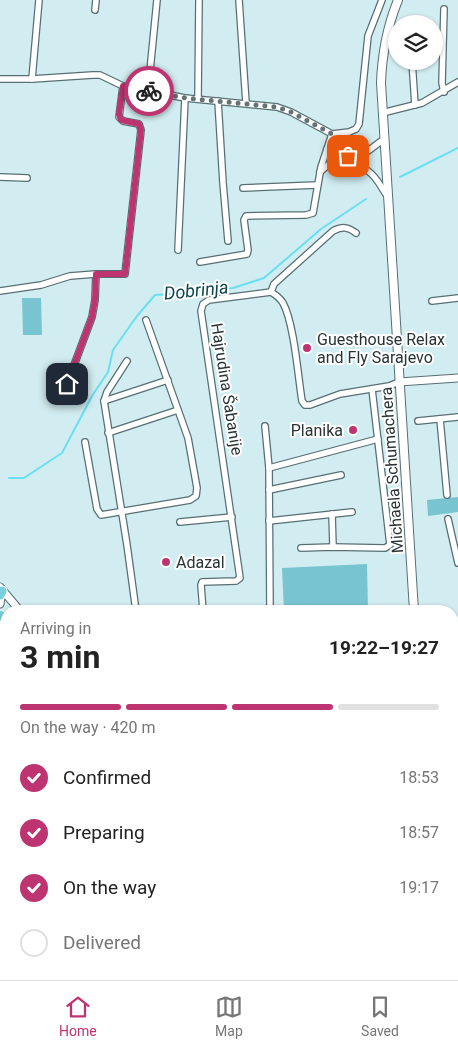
<!DOCTYPE html>
<meta charset="utf-8">
<style>
:root{--surface:#fff;--page:#f6f6f6;--text:#222;--muted:#767676;--line:#e0e0e0;--accent:#bd3471}
body{margin:0;font-family:Roboto,sans-serif;background:var(--page);color:var(--text);height:100vh;display:flex;flex-direction:column;font-size:19px;white-space:nowrap}
*{box-sizing:border-box;margin:0}
p{font-size:16px;color:var(--muted)}
.icon{flex:none;width:28px;height:28px;fill:none;stroke:currentColor;stroke-width:2;stroke-linecap:round;stroke-linejoin:round}
.map{position:relative;flex:1;overflow:hidden}
.side{position:absolute;left:0px;top:605px;width:459px;height:375px;display:flex;flex-direction:column;background:var(--surface);border-radius:20px 20px 0 0;box-shadow:0 1px 4px #0004}
.side>*{flex:none}
.fabs{position:absolute;left:388px;top:15px;display:grid;gap:10px}
.fabs a{display:grid;place-items:center;width:55px;height:55px;border-radius:50%;background:var(--surface);box-shadow:0 1px 4px #0004;font-size:25px}
.pin{position:absolute;display:grid;place-items:center;width:42px;height:42px;color:#fff;margin:-21px;border-radius:10px;box-shadow:0 2px 8px #0006}
.courier{position:absolute;display:grid;place-items:center;width:50px;height:50px;margin:-25px;border:4px solid #bd3471;border-radius:50%;background:#fff;color:#222;box-shadow:0 1px 6px #0007}
.summary em{font-style:normal;font-weight:700}
.summary div{display:flex;flex-direction:column-reverse}
.summary{display:flex;align-items:center;justify-content:space-between;height:85px;padding:0 20px}
h1{font-size:32px;font-weight:700;line-height:38px}
.bar{display:grid;grid-template-columns:repeat(4,1fr);gap:8px 5px;align-content:center;height:60px;padding:0 20px}
.bar i{height:6px;border-radius:4px;background:var(--line)}
.bar .active{background:var(--accent)}
.bar p{grid-column:span 4}
ol{padding:0 20px;list-style:none}
li{display:flex;align-items:center;gap:15px;height:55px}
li p{margin-inline-start:auto}
li .icon{padding:5px;border-radius:50%;background:var(--accent);color:#fff;stroke-width:4}
li:last-child{color:var(--muted)}
li i{width:28px;height:28px;border:2px solid var(--line);border-radius:50%}
.menu{display:flex;justify-content:space-around;align-items:center;height:70px;border-top:1px solid var(--line);background:var(--surface);font-size:14px;color:var(--muted)}
.menu a{display:grid;justify-items:center;gap:2px}
.menu .active{color:var(--accent)}
.map>svg:first-child{display:block}
.green{fill:#78c5d1}
.lines{fill:none;stroke-linecap:round;stroke-linejoin:round}
.stream{stroke:#6adff0;stroke-width:2}
.minor-casing{stroke:#576f73;stroke-width:8}
.tertiary-casing{stroke:#576f73;stroke-width:9}
.secondary-casing{stroke:#576f73;stroke-width:10}
.primary-casing{stroke:#fff;stroke-width:11}
.minor{stroke:#fff;stroke-width:5.5}
.tertiary{stroke:#fff;stroke-width:7}
.secondary{stroke:#fff;stroke-width:8}
.primary{stroke:#77d0da;stroke-width:9}
.done{stroke:#647476;stroke-width:5;stroke-dasharray:0 9}
.route{stroke:#bd3471;stroke-width:6}
.poi-dot{fill:#bd3471;stroke:#fff;stroke-width:2}
.labels{text-anchor:middle;dominant-baseline:central;stroke-width:4;stroke-linejoin:round;paint-order:stroke}
.poi-label{font-size:16px;fill:#283334;stroke:#fff;text-anchor:start}
.street-label{font-size:16px;fill:#283334;stroke:#fff}
.water-label{font-size:18px;font-style:italic;fill:#0d444b;stroke:#fff}
</style>
<div class="map">
<svg width="458" height="980" viewBox="0 0 458 980">
<rect width="100%" height="100%" fill="#d2edf1"/>
<g class="green">
<polygon points="22,298 41,298 42,335 23,335"/>
<polygon points="458,497 458,512 428,516 427,500"/>
<polygon points="367,564 368,611 284,611 282,568"/>
<rect x="453" y="756" width="5" height="48"/>
</g>
<g class="lines">
<g class="stream">
<polyline points="400,177 458,148"/>
<polyline points="9,478 24,478 62,453 92,396 108,372 113,350 137,316 155,295 187,293 233,288 264,278 321,229 366,199"/>
</g>
<g class="minor-casing">
<g id="minor">
<polyline points="239,0 246,103"/>
<polyline points="95,10 96,0"/>
<polyline points="412,61 415,105"/>
<polyline points="0,79 32,79 93,75 100,75 123,86 185,98 277,107 291,112 332,134 349,132 356,129 359,124 368,36 382,0"/>
<polyline points="32,79 39,0"/>
<polyline points="148,91 157,0"/>
<polyline points="444,92 442,83 444,9"/>
<polyline points="198,99 199,0"/>
<polyline points="218,101 223,183 228,241"/>
<polyline points="382,113 422,103 458,82"/>
<path d="M332 136C334 148 340 156 352 157L368 151 384 139"/>
<path d="M327 149C337 164 354 163 368 171 377 177 382 189 388 197"/>
<polyline points="320,172 329,164 340,161"/>
<polyline points="0,177 27,178"/>
<polyline points="243,188 317,185"/>
<polyline points="178,250 185,98"/>
<polyline points="200,262 247,254 248,250 244,220 246,216 306,215 313,213 321,167 332,134"/>
<polyline points="0,291 41,285 70,276 96,274 125,274 141,130 139,124 123,121 119,117 123,86"/>
<path d="M271 292 274 284 333 231C342 226 348 227 356 233"/>
<polyline points="432,301 458,298"/>
<polyline points="127,361 107,392 104,401 127,545 136,611"/>
<polyline points="67,384 92,317 95,300 96,274"/>
<polyline points="104,401 168,380"/>
<polyline points="440,419 447,495"/>
<polyline points="418,421 458,417"/>
<polyline points="265,426 269,468 270,611"/>
<polyline points="108,433 178,410"/>
<polyline points="85,442 97,509 101,515 190,500 196,496 197,488 188,438 146,320"/>
<polyline points="269,468 378,439"/>
<polyline points="269,490 341,475"/>
<polyline points="332,514 333,547"/>
<polyline points="448,519 458,563"/>
<polyline points="269,521 352,512"/>
<polyline points="180,522 232,517"/>
<polyline points="301,548 333,547 385,548 390,545 372,389"/>
<path d="M203 611 201 585 202 582 236 581 240 578 201 311 203 304 209 300 271 292C276 295 280 298 283 303 294 323 298 376 302 401L305 405H310L340 394 389 386 399 382"/>
<polyline points="455,625 458,628"/>
<polyline points="0,693 6,690"/>
<polyline points="0,845 6,846"/>
<polyline points="0,903 6,903"/>
<polyline points="0,948 6,949"/>
<polyline points="226,974 230,980"/>
<polyline points="57,980 57,974"/>
</g>
</g>
<g class="tertiary-casing">
<g id="tertiary">
<polyline points="399,382 458,378"/>
<polyline points="0,587 20,611"/>
<polyline points="0,604 2,591"/>
</g>
</g>
<g class="secondary-casing">
<path id="secondary" d="M398 0C387 27 382 54 381 83L414 611"/>
</g>
<g class="primary-casing">
<g id="primary">
<polyline points="0,595 2,591"/>
<polyline points="0,615 6,620"/>
<polyline points="452,705 458,706"/>
</g>
</g>
<use href="#minor" class="minor"/>
<use href="#tertiary" class="tertiary"/>
<use href="#secondary" class="secondary"/>
<use href="#primary" class="primary"/>
</g>
<g class="lines">
<path class="done" d="M149 91 185 98 277 107 291 112 332 134C334 146 337 151 348 156"/>
<polyline class="route" points="67,384 92,317 95,300 96,274 125,274 141,130 139,124 121,120 119,114 123,86 149,91"/>
</g>
<g class="poi-dot">
<circle cx="307" cy="348" r="5"/>
<circle cx="353" cy="430" r="5"/>
<circle cx="166" cy="562" r="5"/>
</g>
<g class="labels">
<g class="poi-label">
<text x="317" y="339">Guesthouse Relax<tspan x="317" dy="18">and Fly Sarajevo</tspan></text>
<text x="343" y="430" text-anchor="end">Planika</text>
<text x="176" y="562">Adazal</text>
</g>
<g class="street-label">
<text transform="translate(227 389) rotate(81)">Hajrudina Šabanije</text>
<text transform="translate(392 470) rotate(-94)">Michaela Schumachera</text>
</g>
<g class="water-label">
<text transform="translate(196 290) rotate(-6)">Dobrinja</text>
</g>
</g>
</svg>
<div class="fabs">
<a><svg class="icon" aria-label="layers" viewBox="0 0 24 24"><path d="M12 4l9 5-9 5-9-5zM3 14l9 5 9-5"/></svg></a>
</div>
<div class="pin" style="left:348px;top:156px;background:#ea580c"><svg class="icon" aria-label="bag" viewBox="0 0 24 24"><path d="M5 8h14l-1 12H6zM9 8a3 3 0 0 1 6 0"/></svg></div>
<div class="pin" style="left:67px;top:384px;background:#1f2937"><svg class="icon" aria-label="home" viewBox="0 0 24 24"><path d="M3 11l9-7 9 7M6 9v11h12V9"/></svg></div>
<div class="courier" style="left:149px;top:91px"><svg class="icon" aria-label="bike" viewBox="0 0 24 24"><circle cx="6" cy="16" r="4"/><circle cx="18" cy="16" r="4"/><path d="M6 16l4-8h5l3 8M10 8l3 8H6M13 5h3"/></svg></div>
<section class="side">
<div class="summary"><div><h1>3 min</h1><p>Arriving in</p></div><em>19:22–19:27</em></div>
<div class="bar"><i class="active"></i><i class="active"></i><i class="active"></i><i></i><p>On the way · 420 m</p></div>
<ol>
<li><svg class="icon" aria-label="check" viewBox="0 0 24 24"><path d="M5 12l5 5 9-10"/></svg>Confirmed<p>18:53</p></li>
<li><svg class="icon" aria-label="check" viewBox="0 0 24 24"><path d="M5 12l5 5 9-10"/></svg>Preparing<p>18:57</p></li>
<li><svg class="icon" aria-label="check" viewBox="0 0 24 24"><path d="M5 12l5 5 9-10"/></svg>On the way<p>19:17</p></li>
<li><i></i>Delivered</li>
</ol>
</section>
</div>
<nav class="menu">
<a class="active"><svg class="icon" aria-label="home" viewBox="0 0 24 24"><path d="M3 11l9-7 9 7M6 9v11h12V9"/></svg>Home</a>
<a><svg class="icon" aria-label="map" viewBox="0 0 24 24"><path d="M3 6l6-2 6 2 6-2v14l-6 2-6-2-6 2zM9 4v14M15 6v14"/></svg>Map</a>
<a><svg class="icon" aria-label="saved" viewBox="0 0 24 24"><path d="M7 4h10v16l-5-4-5 4z"/></svg>Saved</a>
</nav>
